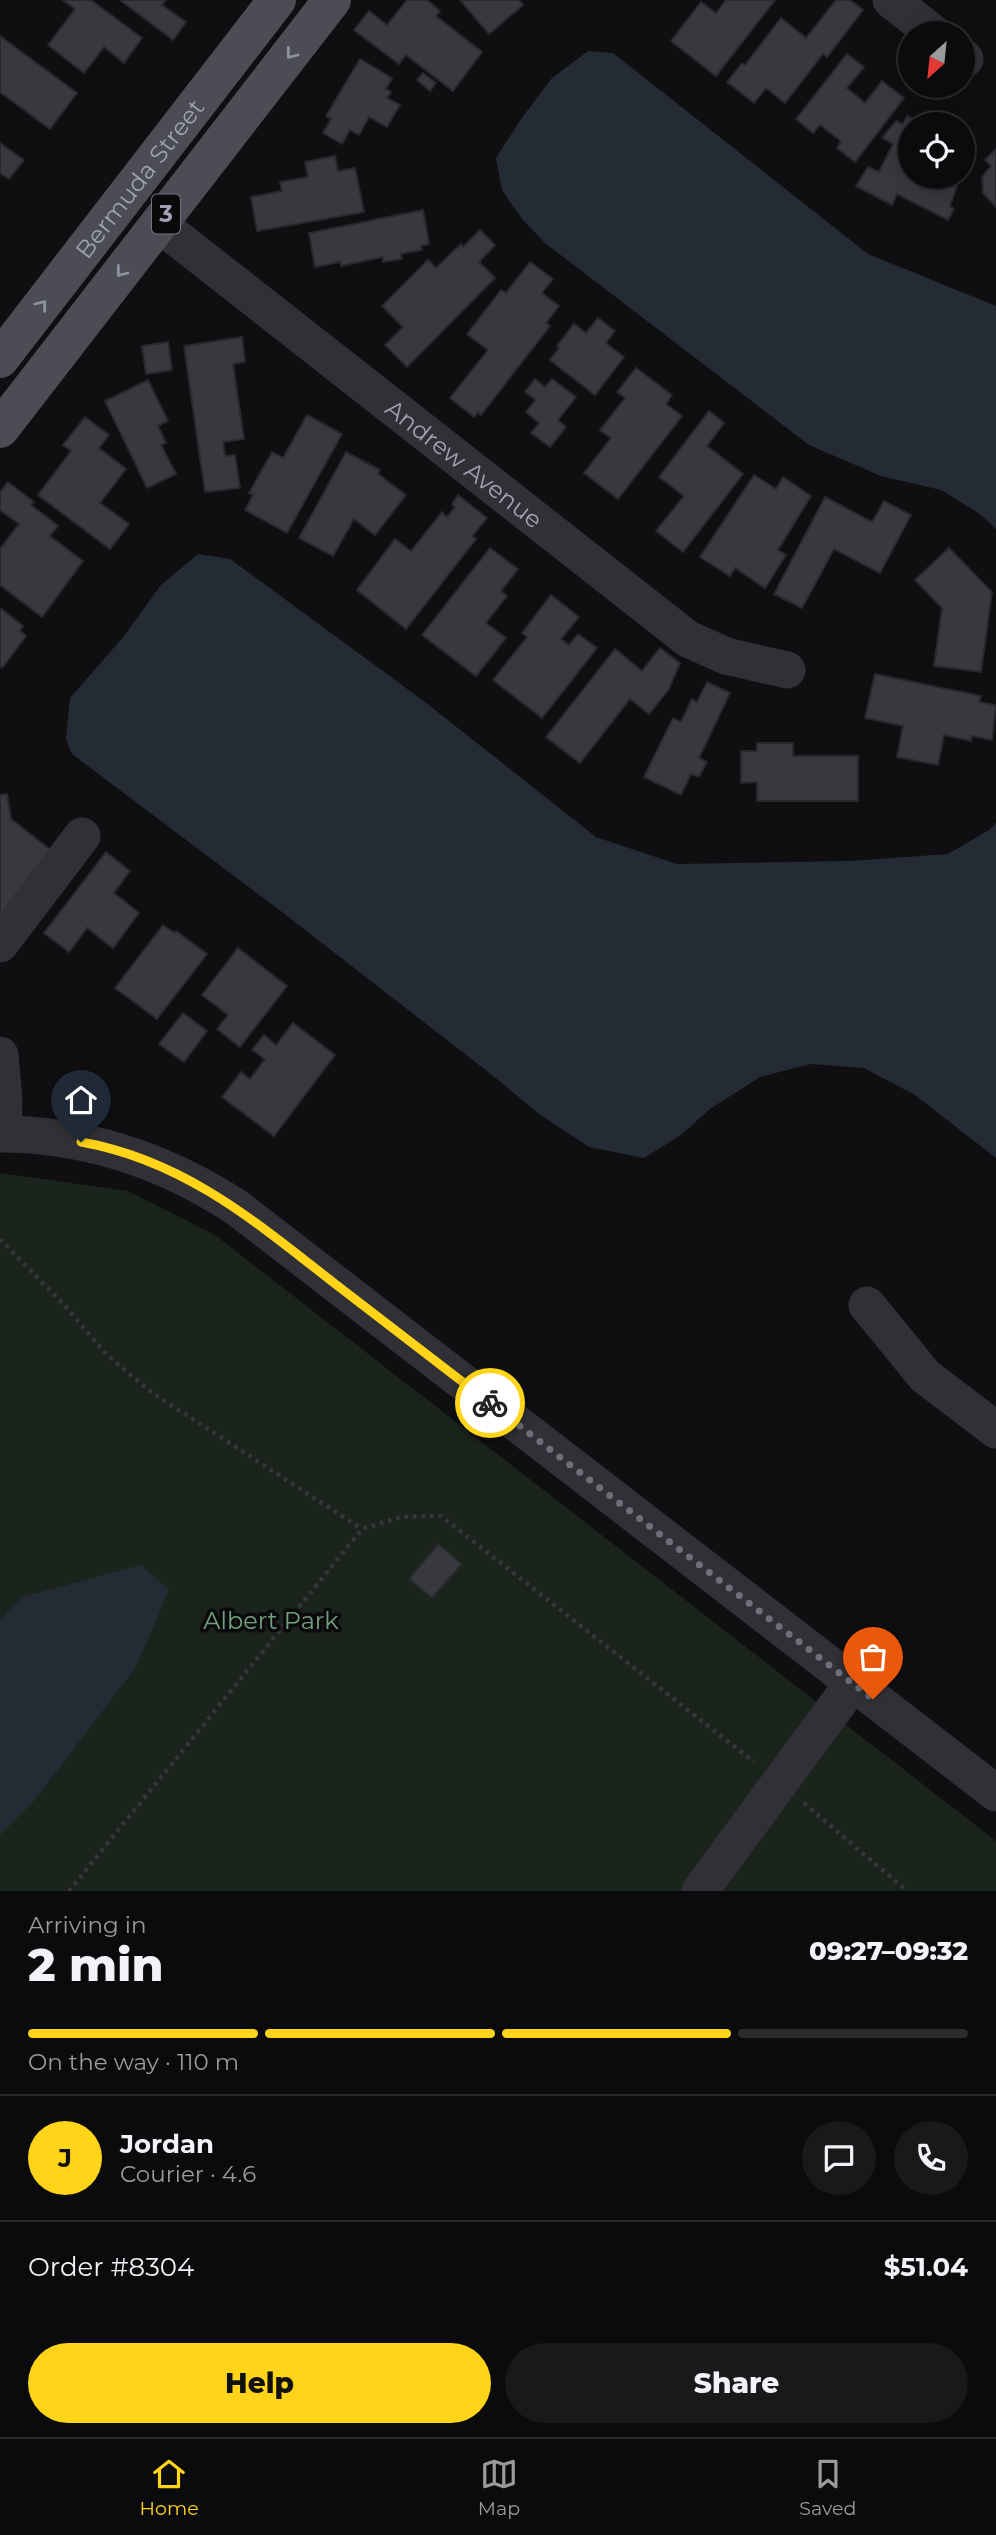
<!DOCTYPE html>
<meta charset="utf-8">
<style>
:root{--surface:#0b0b0d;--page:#19191b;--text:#f1f3f6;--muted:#9a9b9d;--line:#2b2b2e;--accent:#ffd419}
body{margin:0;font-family:Montserrat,sans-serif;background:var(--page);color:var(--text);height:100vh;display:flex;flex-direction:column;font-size:26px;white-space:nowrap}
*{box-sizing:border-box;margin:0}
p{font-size:23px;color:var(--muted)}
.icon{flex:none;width:38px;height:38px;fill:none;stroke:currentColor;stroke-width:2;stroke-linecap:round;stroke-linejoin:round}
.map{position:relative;height:1891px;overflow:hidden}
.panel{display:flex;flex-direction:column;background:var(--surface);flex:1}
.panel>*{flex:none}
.needle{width:46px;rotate:207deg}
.fabs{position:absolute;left:898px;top:21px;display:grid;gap:14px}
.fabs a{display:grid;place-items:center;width:77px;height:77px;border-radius:50%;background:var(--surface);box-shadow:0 4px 18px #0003,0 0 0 2px var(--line);font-size:35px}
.pin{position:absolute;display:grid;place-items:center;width:60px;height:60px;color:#fff;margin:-72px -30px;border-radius:50% 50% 50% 0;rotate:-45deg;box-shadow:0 0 7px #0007}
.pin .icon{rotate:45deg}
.courier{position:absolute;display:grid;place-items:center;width:70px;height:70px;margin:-35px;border:5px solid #ffd419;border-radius:50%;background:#fff;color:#222;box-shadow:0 2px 9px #0007}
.overview em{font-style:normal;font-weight:800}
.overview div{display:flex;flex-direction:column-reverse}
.overview{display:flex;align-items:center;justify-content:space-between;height:119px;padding:0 28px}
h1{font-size:46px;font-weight:800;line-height:52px}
.bar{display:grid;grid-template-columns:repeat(4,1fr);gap:10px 7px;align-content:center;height:84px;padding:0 28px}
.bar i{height:9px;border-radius:5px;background:var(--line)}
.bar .selected{background:var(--accent)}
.bar p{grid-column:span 4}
.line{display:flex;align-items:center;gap:18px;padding:0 28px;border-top:2px solid var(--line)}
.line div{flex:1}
.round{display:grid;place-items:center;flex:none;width:74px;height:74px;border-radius:37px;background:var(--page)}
.cta{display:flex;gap:14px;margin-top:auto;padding:14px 28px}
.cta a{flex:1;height:80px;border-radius:42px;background:var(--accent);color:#111;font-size:28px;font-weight:800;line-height:80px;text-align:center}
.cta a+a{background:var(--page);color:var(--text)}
.tabs{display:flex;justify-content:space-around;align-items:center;height:98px;border-top:2px solid var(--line);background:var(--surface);font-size:19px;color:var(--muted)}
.tabs a{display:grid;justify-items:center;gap:4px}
.tabs .selected{color:var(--accent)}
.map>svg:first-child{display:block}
.green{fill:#1b231d}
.water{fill:#252b35}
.building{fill:#38393f;stroke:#29292d;stroke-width:2}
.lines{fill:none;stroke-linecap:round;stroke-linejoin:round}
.path{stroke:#36373d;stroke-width:4.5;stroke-dasharray:3.5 5;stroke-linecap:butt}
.minor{stroke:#303036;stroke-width:37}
.major{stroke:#4c4c55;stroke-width:38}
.oneway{stroke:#8e91a0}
.done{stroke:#6d6f7a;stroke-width:7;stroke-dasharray:0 12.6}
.route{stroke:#ffd419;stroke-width:9}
.labels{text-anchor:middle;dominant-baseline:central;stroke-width:7;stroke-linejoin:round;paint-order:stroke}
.shield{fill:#0a0a0c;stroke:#727481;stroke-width:2}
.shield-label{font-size:23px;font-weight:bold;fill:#9fa2b3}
.street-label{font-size:24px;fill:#9fa2b3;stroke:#0a0a0c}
.park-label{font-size:24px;fill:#73a07d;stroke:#0a0a0c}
</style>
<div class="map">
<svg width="996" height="1891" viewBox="0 0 996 1891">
<rect width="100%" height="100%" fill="#0f0f11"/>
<polygon class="green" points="0,1173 128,1191 215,1235 996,1841 996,1891 0,1891"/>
<g class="water">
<polygon points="588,51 613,53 868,254 996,306 996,529 980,514 941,490 881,476 809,445 545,243 522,219 502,190 496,158 521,119 552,78"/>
<polygon points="198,554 230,559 425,702 596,837 677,864 850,861 948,854 989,830 996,823 996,1158 915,1095 864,1068 810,1064 760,1077 710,1109 681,1135 644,1158 589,1147 539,1114 492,1075 282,912 72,754 66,739 70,698 124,636 161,585"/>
<polygon points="141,1565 169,1590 136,1667 33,1802 0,1835 0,1620 22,1597"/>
</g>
<g class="building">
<polygon points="63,0 91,0 142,38 124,63 104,47 84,73 48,45 75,9"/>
<polygon points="120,0 166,0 162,5 186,22 173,40"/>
<polygon points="407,0 427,0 440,11 436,16 482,52 453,91 406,55 399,64 354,30 369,11 387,25"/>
<polygon points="460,0 519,0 523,5 489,34"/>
<polygon points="726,0 775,0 716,76 671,41 701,2 716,13"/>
<polygon points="836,0 850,0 863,10 827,57 823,54 785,103 766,88 754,103 727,82 742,63 745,65 781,18 806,38"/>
<polygon points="0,36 77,93 50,129 0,92"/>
<polygon points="847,54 864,67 847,88 865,103 882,81 904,98 855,162 837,148 841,141 820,125 813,133 796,119"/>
<polygon points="360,59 392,78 386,89 391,92 387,98 400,105 387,127 369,117 359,135 350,130 342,144 323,133 331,119 326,116"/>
<polygon points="423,73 436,83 430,91 417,80"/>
<polygon points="907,116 923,124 910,124 910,177 952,177 949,182 957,186 950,206 954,209 948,220 897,194 892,205 856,186 868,167 879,172 893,144 882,138 896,121 903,124"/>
<polygon points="0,143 24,160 9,179 0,173"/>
<polygon points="996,149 996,207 983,193 982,177 991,166 985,160"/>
<polygon points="335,156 338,171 355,168 364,212 257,231 251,197 282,191 280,182 308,177 305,162"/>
<polygon points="423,210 429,244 421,246 422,250 401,254 402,259 383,262 383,257 341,266 340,262 315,267 309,233"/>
<polygon points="480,230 495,245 479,262 495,278 407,367 385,345 403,327 382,306 428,260 436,268 461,244 463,247"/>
<polygon points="530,262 553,279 542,293 559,306 546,323 550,326 481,415 478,412 474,417 450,398 488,350 467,334 501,290 506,293"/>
<polygon points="598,318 615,331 606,343 624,357 595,395 550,360 559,348 557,346 574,324 586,333"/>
<polygon points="242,337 245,362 233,364 244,439 223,442 225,456 235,455 240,488 205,492 184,346"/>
<polygon points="168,342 172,370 146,374 142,346"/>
<polygon points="636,368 672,395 666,404 682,416 618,499 584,473 611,438 600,430 625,398 617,392"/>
<polygon points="535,379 545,387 552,379 576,397 558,420 566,427 550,447 531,433 539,423 526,412 536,400 525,392"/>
<polygon points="148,380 168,421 158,426 166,443 161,445 176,474 147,488 105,401"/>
<polygon points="709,411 724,423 707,446 743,474 683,552 656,531 684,496 659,477"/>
<polygon points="307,415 342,434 287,533 245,510 253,495 249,493 272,452 283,458"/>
<polygon points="85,417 109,435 99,448 126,469 100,503 129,524 110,549 38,495 71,451 63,445"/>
<polygon points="346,452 380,470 378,474 406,495 375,535 354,519 333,556 299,538"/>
<polygon points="754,475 776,489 783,477 811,496 778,550 786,555 765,588 735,568 730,576 700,557"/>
<polygon points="8,482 34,502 31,505 58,526 50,536 83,561 42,617 0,585 0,549 19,524 0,510 0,492"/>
<polygon points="458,495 487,518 472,536 476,539 406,629 357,590 395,539 411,551 442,512 447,517 455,507 452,504"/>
<polygon points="825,497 872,522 884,501 911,515 880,573 834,549 802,608 774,594"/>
<polygon points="490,548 518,569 501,591 507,596 486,623 506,638 476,676 422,635"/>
<polygon points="949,548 992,592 981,672 934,666 942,608 915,580"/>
<polygon points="551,595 579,617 561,639 569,645 578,634 597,648 542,718 493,680 527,637 522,633"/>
<polygon points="0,608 23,626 20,631 26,636 2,668 0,666"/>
<polygon points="660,648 680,663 669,689 649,714 630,699 580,763 546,737 615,649 642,671"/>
<polygon points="875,674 981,696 979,702 996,705 992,740 972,736 971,741 944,735 938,765 897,757 903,726 865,718"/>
<polygon points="707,682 730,693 699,758 707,762 699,777 691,774 681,795 644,777 673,718 681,722 692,699 697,702"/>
<polygon points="757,743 793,743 793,756 858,756 858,801 757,801 757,782 741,783 741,751 757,751"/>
<polygon points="7,794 11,819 56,854 0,924 0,795"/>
<polygon points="106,852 130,871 114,893 139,913 113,948 87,928 69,952 44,933"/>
<polygon points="163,925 175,933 176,931 207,954 157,1019 115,988"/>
<polygon points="238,948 287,986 240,1047 217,1029 228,1015 202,995"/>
<polygon points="183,1013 207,1031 184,1062 159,1044"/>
<polygon points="293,1023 335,1055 274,1136 222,1097 241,1072 250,1079 265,1059 252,1050 264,1035 276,1045"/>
<polygon points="438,1544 462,1564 432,1598 409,1579"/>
</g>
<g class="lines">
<g class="path">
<polyline points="0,1239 65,1306 107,1355 151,1392 362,1529"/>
<polyline points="804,1803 907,1891"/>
<polyline points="69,1891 362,1529 401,1517 441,1516 754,1762"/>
</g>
<g class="minor">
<polyline points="891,0 933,33"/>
<polyline points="962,56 965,59"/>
<path id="s1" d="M159 224 688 639 726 656 787 670"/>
<polyline points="0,944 82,836"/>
<polyline points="0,1055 4,1100 3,1133"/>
<path d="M0 1134C85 1134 165 1161 236 1207L996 1793"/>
<polyline points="867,1305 925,1376 996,1430"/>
<polyline points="700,1891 853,1683"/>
</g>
<g class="major">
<path id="s2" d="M0 359 277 0"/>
<polyline points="0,429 332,0"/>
</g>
</g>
<defs><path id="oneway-chevron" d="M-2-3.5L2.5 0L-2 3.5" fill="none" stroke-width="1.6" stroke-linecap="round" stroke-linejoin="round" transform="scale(1.75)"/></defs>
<g class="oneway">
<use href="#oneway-chevron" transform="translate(291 54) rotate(128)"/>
<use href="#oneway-chevron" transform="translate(121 272) rotate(128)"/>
<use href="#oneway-chevron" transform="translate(42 305) rotate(-52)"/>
</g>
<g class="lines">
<polyline class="done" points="490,1403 873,1699"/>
<path class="route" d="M81 1142C183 1160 255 1221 334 1283 386 1323 438 1363 490 1403"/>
</g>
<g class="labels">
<rect class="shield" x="152" y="194.5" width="28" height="39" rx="5"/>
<g class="shield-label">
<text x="166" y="214">3</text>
</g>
<g class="street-label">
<text stroke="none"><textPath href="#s2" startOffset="228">Bermuda Street</textPath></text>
<text stroke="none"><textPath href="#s1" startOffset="388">Andrew Avenue</textPath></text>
</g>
<g class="park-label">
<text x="271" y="1620">Albert Park</text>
</g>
</g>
</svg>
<div class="fabs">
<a><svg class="needle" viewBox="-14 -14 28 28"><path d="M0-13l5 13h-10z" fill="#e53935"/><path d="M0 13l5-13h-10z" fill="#9a9b9d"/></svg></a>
<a><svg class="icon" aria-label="locate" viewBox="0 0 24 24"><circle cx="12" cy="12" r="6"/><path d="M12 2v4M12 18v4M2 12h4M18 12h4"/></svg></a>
</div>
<div class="pin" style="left:873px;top:1699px;background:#ea580c"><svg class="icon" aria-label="bag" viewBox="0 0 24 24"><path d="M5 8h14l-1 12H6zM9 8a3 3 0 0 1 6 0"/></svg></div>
<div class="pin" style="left:81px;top:1142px;background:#1f2937"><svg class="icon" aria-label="home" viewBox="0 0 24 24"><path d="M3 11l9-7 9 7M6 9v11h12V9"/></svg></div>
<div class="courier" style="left:490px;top:1403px"><svg class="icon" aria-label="bike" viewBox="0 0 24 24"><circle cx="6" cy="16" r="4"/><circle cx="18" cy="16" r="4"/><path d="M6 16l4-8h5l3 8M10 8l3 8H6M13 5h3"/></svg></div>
</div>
<section class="panel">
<div class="overview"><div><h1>2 min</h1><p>Arriving in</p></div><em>09:27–09:32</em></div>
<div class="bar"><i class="selected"></i><i class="selected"></i><i class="selected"></i><i></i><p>On the way · 110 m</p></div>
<div class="line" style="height:126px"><b class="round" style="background:var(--accent);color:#111">J</b><div><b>Jordan</b><p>Courier · 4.6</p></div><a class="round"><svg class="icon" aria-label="chat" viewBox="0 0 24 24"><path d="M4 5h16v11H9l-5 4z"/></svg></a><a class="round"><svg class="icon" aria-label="phone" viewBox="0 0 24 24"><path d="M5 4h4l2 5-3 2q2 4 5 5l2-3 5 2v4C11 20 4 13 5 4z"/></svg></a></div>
<div class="line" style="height:91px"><div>Order #8304</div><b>$51.04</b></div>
<div class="cta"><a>Help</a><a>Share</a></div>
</section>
<nav class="tabs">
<a class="selected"><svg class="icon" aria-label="home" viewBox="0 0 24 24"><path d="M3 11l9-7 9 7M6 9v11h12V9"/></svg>Home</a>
<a><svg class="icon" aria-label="map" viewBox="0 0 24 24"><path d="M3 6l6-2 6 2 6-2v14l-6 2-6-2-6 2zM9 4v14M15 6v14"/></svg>Map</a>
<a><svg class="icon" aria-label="saved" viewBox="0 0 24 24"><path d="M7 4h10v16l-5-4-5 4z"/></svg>Saved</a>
</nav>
